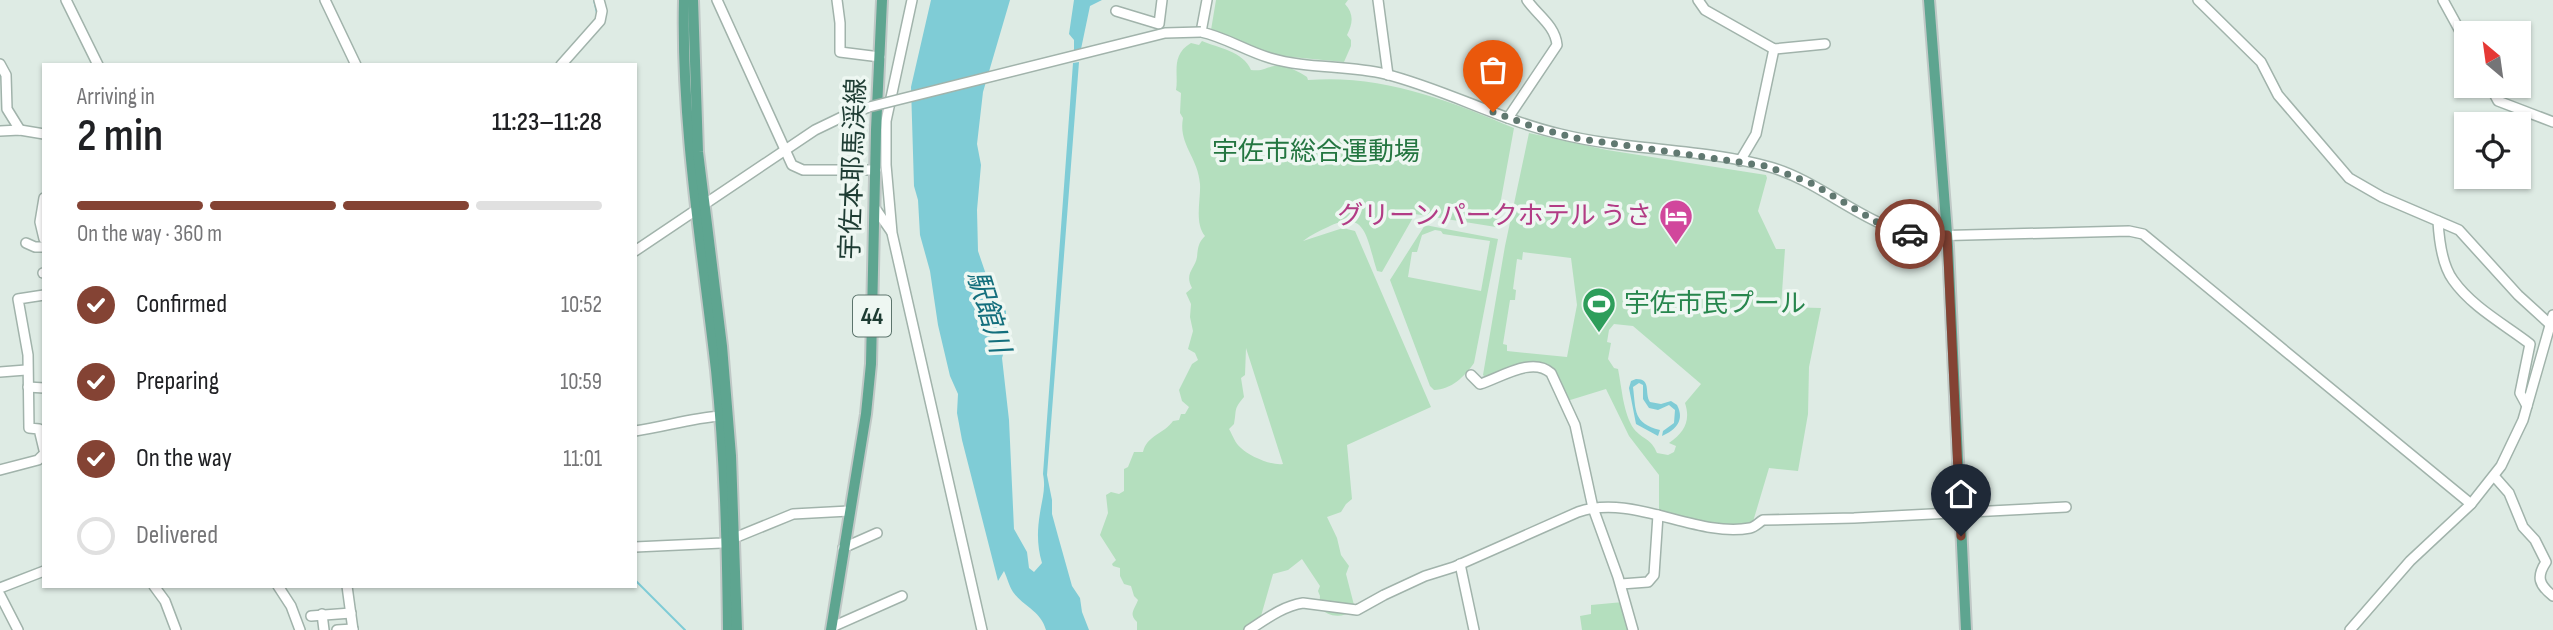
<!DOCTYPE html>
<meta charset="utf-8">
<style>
:root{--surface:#fff;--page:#f2f2f2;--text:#202124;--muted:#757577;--line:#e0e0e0;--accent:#844334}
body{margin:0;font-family:"Sofia Sans Condensed","Noto Sans JP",sans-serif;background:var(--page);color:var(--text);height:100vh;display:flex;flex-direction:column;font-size:26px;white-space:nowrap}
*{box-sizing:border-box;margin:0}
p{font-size:23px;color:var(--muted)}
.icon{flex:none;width:38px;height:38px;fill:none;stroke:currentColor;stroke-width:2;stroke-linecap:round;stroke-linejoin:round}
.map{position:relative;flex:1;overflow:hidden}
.drawer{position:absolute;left:42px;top:63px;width:595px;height:525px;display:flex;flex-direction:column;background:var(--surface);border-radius:0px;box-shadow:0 2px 5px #0004}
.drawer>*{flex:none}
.needle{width:46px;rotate:331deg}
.controls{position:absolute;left:2454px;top:21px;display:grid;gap:14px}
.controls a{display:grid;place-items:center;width:77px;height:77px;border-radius:0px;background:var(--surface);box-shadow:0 2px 5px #0004;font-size:35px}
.pin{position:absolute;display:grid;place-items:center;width:60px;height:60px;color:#fff;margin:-72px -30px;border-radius:50% 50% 50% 0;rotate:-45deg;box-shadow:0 0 7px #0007}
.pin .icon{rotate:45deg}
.courier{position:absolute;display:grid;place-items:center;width:70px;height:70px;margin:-35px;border:5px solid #844334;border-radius:50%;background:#fff;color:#222;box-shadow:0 2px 9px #0007}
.head em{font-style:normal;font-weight:600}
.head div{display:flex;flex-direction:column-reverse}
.head{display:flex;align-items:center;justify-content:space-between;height:119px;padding:0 35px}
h1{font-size:46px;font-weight:600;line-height:52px}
.bar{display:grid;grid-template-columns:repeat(4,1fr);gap:10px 7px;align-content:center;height:84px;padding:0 35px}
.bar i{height:9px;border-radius:5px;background:var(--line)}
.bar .selected{background:var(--accent)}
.bar p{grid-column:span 4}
ol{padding:0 35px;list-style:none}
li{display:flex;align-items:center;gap:21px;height:77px}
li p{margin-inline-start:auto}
li .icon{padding:7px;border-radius:50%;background:var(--accent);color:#fff;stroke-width:4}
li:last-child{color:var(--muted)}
li i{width:38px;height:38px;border:4px solid var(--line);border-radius:50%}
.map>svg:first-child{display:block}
.green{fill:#b4dfbe;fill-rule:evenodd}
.water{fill:#7fccd6}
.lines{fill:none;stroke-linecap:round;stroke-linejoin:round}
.stream{stroke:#7fccd6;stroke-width:2}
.minor-casing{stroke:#a1b3ab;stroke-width:12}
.major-casing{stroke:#c0c8c6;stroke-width:14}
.minor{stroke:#fff;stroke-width:9}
.major{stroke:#5ea590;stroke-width:10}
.minor-bridge-casing{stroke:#a1b3ab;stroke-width:12;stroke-linecap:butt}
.minor-bridge{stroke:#fff;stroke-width:9}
.done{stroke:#617971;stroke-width:7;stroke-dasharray:0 12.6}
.route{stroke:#844334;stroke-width:9}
.labels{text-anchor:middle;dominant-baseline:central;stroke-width:7;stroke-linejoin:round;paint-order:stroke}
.shield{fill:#eef7f2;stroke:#5c746c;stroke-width:2}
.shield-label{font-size:24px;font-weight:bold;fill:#1e3c33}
.park-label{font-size:26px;fill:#247641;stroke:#eef7f2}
.street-label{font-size:26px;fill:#1e3c33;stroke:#eef7f2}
.hotel-label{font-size:26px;fill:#b23c85;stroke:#eef7f2;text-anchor:end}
.leisure-label{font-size:26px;fill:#27864d;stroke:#eef7f2;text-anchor:start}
.water-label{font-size:28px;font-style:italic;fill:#136f7d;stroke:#eef7f2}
</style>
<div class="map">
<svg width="2553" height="630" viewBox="0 0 2553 630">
<rect width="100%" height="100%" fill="#deebe4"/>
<g class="green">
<path d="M1216 0H1348L1345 4C1354 14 1353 23 1347 35L1351 40V46L1344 62 1281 56 1257 51 1211 30Z"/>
<path d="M1202 41C1218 48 1243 51 1251 70 1265 71 1263 68 1274 66 1285 64 1298 71 1307 77L1308 80C1380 74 1449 100 1514 128L1496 227 1415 214 1382 272 1377 271C1367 241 1367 207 1328 227 1319 231 1311 235 1303 241L1343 228 1355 231 1431 407 1347 445 1352 499 1346 504 1341 512 1327 517 1337 538 1341 555 1349 566 1346 574 1354 605 1353 610C1342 619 1328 617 1319 607L1320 596 1318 591 1320 586 1302 559 1288 570 1273 574 1257 630H1137V622C1128 614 1135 609 1138 600L1134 596 1131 586 1124 584 1120 576V568L1113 566 1112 564 1116 560 1100 535 1108 513 1106 495 1111 492 1119 494 1124 491V469L1128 467 1134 452H1143C1147 435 1164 434 1173 421L1179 420 1181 414H1185L1189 407 1182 401 1179 390 1192 364 1198 360 1195 353 1188 349 1193 331 1190 317 1191 304 1186 293 1192 288C1184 273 1195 269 1197 257 1198 248 1198 243 1205 236 1194 223 1201 199 1200 184 1198 157 1178 144 1183 118L1180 113 1181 93 1176 90C1179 75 1170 55 1191 43L1199 45ZM1246 348 1283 464C1272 466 1249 456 1241 448 1235 443 1233 436 1229 429L1234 424C1237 409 1233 410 1244 397L1241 378 1245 375Z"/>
<path d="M1529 133 1607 150 1766 175 1767 178 1758 211 1776 249H1785L1781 307 1821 308 1809 367 1808 414 1798 471 1769 468 1752 525H1717L1659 513V475L1629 436 1606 389 1567 401 1543 366 1487 379 1483 375 1505 246ZM1523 252 1571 258 1577 305 1567 357 1507 351V345L1503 344 1510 300H1515L1516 290 1513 289 1517 259 1522 260ZM1614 324 1633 326 1701 384 1685 403C1691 421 1684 433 1669 443L1676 446 1674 452 1668 455 1657 453C1651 438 1643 440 1634 429 1623 413 1622 388 1618 369L1614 368 1608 359 1611 343 1607 342 1609 330Z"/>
<path d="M1425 225 1498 239 1474 363C1465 376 1451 390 1434 390L1430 386 1390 280ZM1435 230 1441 231 1443 234 1490 241 1481 291 1408 277 1412 252H1417L1422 235Z"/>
<polygon points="1623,602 1630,630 1582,630 1580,616 1591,614 1591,605"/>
</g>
<g class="water">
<path d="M931 0H1010L983 92 977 144 981 165 977 210 978 251 995 301 1006 311V345L1002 358 1009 420 1014 529 1027 552 1029 568 1034 572 1042 563C1037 546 1037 531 1040 513 1042 499 1046 489 1043 474 1053 337 1063 200 1073 63L1079 62 1047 475 1052 500V514L1058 536 1072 586 1080 598 1082 612 1089 630H1046C1041 611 1023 606 1013 592 1009 586 1007 577 1004 571L998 581 962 440 957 413 958 394 950 376 938 325 930 271 920 235 918 200 914 186 911 87Z"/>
<polygon points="1074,0 1102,0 1090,6 1081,49 1074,51 1074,40 1069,34"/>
<path d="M1636 379C1652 379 1644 393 1650 402L1661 404 1671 401 1677 405C1685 420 1676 430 1662 436L1663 431 1674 423 1675 410 1669 405 1658 410 1649 408 1643 399V385L1639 383 1633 387C1636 411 1633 423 1660 430L1658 436 1636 424 1629 388 1631 381Z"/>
</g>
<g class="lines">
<g class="stream">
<polyline points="594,0 597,13"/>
<polyline points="635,580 685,630"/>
</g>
<g class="minor-casing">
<g id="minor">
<polyline points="66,0 98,65"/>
<polyline points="325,0 356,65"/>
<polyline points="717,0 792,165 803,170 876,170"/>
<polyline points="837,0 840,23 840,52 880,57"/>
<polyline points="912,0 886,121 886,165 892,233 982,630"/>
<path d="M1207 0 1201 32C1225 37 1246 51 1270 58 1307 69 1348 65 1385 74 1445 89 1500 120 1560 134 1628 151 1703 148 1770 167 1826 183 1869 232 1928 236L2129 231 2143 234 2471 504"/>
<polyline points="1378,0 1388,75"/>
<polyline points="1698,0 1705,10 1774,49 1825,44"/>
<polyline points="2198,0 2261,62 2278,95 2349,178 2382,197 2459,230 2518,295 2553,327"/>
<polyline points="2443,0 2466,42"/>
<polyline points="1116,11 1159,24 1162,0"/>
<polyline points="0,64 6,75 7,109 20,130"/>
<polyline points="561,65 600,21 602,11 599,0"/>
<polyline points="2490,86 2498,101 2553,122"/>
<path d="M1508 118 1557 45C1555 25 1537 15 1527 0"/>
<polyline points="0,131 20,130 44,134"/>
<polyline points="1740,161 1756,134 1774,49"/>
<polyline points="44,198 40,222 44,239"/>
<polyline points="875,208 891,231"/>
<path d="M2438 221C2439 239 2442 265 2453 280 2472 307 2504 324 2530 344L2520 393 2527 406"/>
<polyline points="26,243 35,247 44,247"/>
<polyline points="635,251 815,130 842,117 869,107"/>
<polyline points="43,273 44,273"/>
<polyline points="44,295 18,299 28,355 29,428 39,429 44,450"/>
<polyline points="0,372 26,370"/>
<path d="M1471 375 1480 384C1500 378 1532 356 1551 373L1575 425 1593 508 1618 577 1633 630"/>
<polyline points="28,387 44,388"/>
<path d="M635 431C664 427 691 418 720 416"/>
<polyline points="0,470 38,460 44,454"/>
<path d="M2494 476 2509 493 2523 527 2535 540 2546 562C2536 577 2539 585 2553 596"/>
<polyline points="635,547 722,543 793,514 849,511"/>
<polyline points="843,548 877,533"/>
<polyline points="1460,564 1474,630"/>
<polyline points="1621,584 1648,582 1654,575 1658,515"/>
<polyline points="154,586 165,601 176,630"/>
<polyline points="278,586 291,606 300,630"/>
<polyline points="347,586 353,630"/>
<polyline points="0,588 44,571"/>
<polyline points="0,595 18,630"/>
<polyline points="322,614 324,630"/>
<polyline points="311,616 351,613"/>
<polyline points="832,627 902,596"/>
<polyline points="337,630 353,629"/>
<path d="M1249 630C1266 619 1283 606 1303 603L1357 610 1384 595 1425 576 1454 567 1578 512C1633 493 1696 538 1750 528 1755 527 1758 523 1763 520L1854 518 2066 507"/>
<polyline points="2350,630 2410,561 2471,504 2501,466 2523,420 2553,315"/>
</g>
</g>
<g class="major-casing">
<g id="major">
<path d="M684 0C681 124 702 247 716 370 725 457 727 543 728 630"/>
<polyline points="693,0 698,152 722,346 731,456 737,630"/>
<polyline points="1929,0 1948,247 1966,630"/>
<polyline points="831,630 866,414 871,364 876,130 882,0"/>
</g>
</g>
<use href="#minor" class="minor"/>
<use href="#major" class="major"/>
<g class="minor-bridge-casing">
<polyline id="minor-bridge" points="869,107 1165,33 1201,32"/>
</g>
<use href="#minor-bridge" class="minor-bridge"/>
</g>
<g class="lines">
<polyline class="done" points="1493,112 1537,128 1575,138 1766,166 1813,184 1882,225 1910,234"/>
<polyline class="route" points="1910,234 1947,235 1961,536"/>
</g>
<defs>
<g id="hotel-pin" transform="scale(1.75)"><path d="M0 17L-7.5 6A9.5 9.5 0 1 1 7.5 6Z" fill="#d1479c" stroke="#eef7f2"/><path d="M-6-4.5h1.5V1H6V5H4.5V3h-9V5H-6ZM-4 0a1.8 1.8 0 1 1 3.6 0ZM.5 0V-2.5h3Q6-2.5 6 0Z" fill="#fff"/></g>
<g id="stadium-pin" transform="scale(1.75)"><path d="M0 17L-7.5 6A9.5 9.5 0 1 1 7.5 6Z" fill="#2e9e5b" stroke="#eef7f2"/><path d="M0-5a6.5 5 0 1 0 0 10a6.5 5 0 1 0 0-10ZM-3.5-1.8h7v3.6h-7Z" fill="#fff"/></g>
</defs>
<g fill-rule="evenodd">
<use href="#hotel-pin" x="1676" y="216"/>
<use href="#stadium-pin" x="1599" y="304"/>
</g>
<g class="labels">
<rect class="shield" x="853" y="295.5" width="38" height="41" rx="5"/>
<g class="shield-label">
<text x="872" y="316">44</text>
</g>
<g class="park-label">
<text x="1316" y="152">宇佐市総合運動場</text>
</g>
<g class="street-label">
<text transform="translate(854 169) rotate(-88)">宇佐本耶馬渓線</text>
</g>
<g class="hotel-label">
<text x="1652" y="216">グリーンパークホテル うさ</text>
</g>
<g class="leisure-label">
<text x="1624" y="304">宇佐市民プール</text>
</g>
<g class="water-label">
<text transform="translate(988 312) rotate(73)">駅館川</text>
</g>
</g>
</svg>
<div class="controls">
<a><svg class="needle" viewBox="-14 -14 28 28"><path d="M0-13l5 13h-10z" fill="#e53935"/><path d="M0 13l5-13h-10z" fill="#757577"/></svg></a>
<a><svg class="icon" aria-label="locate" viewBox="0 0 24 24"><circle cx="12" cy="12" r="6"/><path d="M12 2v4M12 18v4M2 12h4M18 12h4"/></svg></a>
</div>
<div class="pin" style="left:1493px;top:112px;background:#ea580c"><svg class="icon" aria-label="bag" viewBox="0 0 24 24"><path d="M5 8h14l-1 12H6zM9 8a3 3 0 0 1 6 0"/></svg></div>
<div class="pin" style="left:1961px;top:536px;background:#1f2937"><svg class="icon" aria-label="home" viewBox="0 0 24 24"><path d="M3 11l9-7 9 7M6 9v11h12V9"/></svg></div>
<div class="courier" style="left:1910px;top:234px"><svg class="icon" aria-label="car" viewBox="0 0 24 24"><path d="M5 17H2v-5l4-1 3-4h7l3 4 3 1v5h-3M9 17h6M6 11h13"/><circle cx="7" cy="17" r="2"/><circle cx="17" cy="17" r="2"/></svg></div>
<section class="drawer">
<div class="head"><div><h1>2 min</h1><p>Arriving in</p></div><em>11:23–11:28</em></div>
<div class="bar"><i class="selected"></i><i class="selected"></i><i class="selected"></i><i></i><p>On the way · 360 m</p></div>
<ol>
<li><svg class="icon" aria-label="check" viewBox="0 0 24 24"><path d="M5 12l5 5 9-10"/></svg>Confirmed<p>10:52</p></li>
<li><svg class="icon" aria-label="check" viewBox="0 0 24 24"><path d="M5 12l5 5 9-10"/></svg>Preparing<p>10:59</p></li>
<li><svg class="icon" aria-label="check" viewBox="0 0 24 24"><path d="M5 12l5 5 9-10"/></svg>On the way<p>11:01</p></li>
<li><i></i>Delivered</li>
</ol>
</section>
</div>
